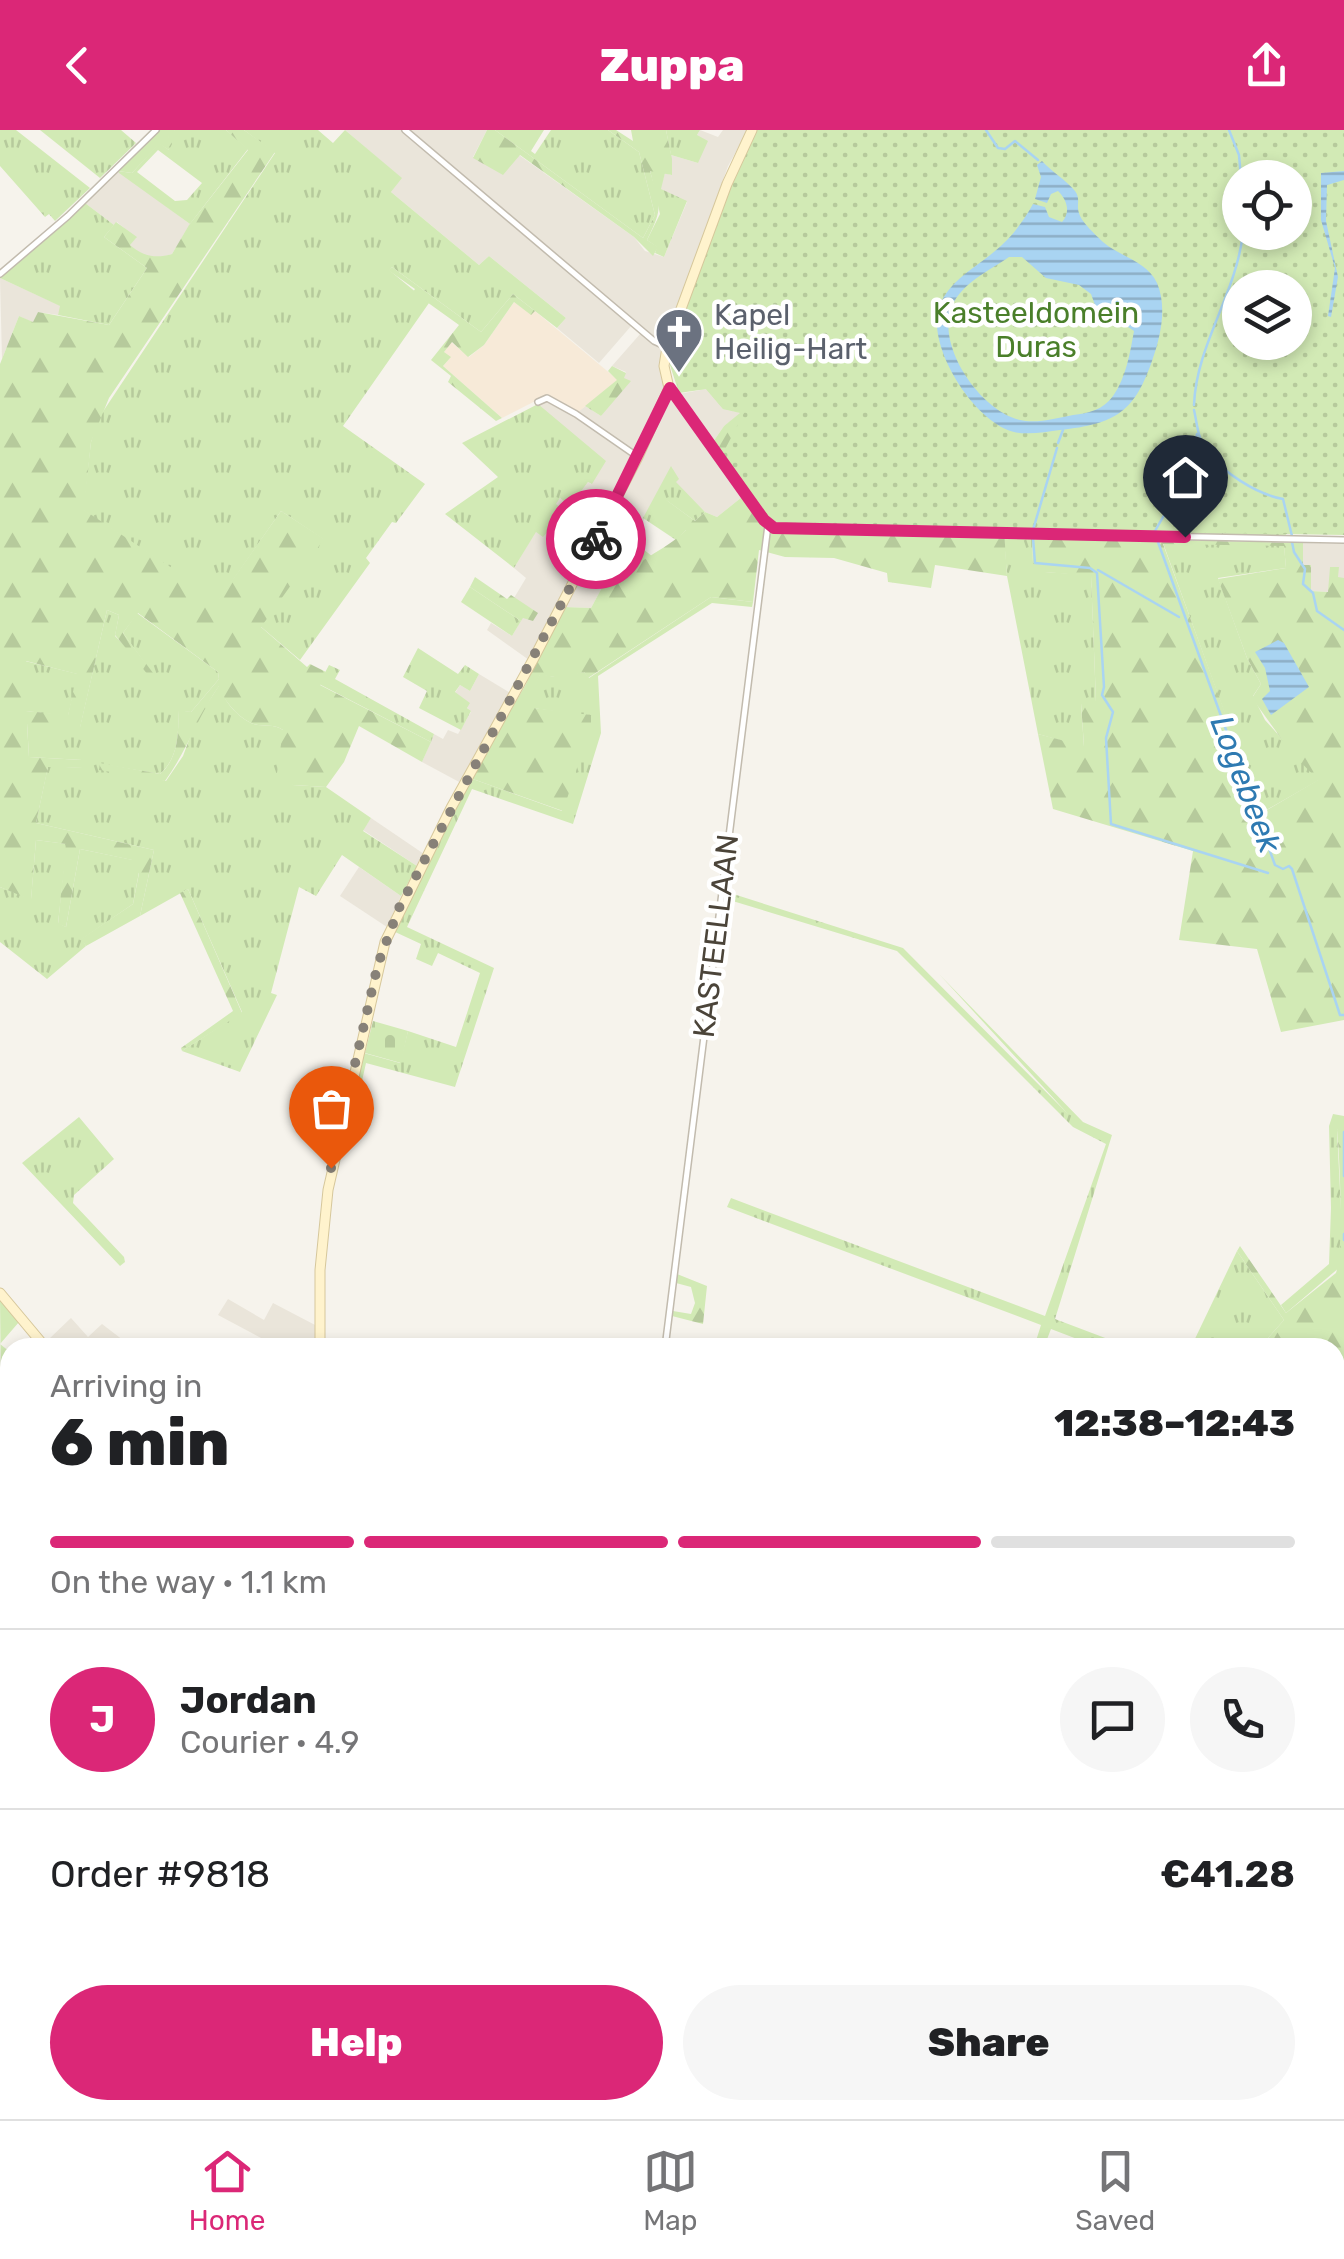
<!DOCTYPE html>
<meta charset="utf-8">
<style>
:root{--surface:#fff;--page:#f6f6f6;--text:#202124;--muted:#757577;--line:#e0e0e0;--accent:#db2777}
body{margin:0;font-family:Rubik,sans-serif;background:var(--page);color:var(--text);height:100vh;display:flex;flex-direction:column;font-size:38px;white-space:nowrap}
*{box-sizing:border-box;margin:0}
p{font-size:32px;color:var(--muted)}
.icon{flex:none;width:55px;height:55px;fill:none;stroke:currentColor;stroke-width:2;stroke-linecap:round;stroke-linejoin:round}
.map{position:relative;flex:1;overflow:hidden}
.panel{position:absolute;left:0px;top:1208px;width:1345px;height:782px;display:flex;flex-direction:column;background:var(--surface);border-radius:30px 30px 0 0;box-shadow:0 5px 15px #0003}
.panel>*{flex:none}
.controls{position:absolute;left:1222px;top:30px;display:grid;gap:20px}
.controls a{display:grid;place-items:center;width:90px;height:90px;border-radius:50%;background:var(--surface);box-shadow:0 5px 15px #0003;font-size:50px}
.pin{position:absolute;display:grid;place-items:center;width:85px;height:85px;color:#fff;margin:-102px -42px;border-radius:50% 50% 50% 0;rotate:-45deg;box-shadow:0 0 10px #0007}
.pin .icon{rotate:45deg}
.courier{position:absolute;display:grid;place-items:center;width:100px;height:100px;margin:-50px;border:8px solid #db2777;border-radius:50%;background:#fff;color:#222;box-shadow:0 2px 12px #0007}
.overview em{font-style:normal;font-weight:800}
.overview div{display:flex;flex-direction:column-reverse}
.overview{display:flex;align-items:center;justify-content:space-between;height:170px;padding:0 50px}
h1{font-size:65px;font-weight:800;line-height:75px}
.bar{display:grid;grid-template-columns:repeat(4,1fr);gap:15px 10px;align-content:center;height:120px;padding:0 50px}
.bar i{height:12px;border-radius:8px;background:var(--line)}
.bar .current{background:var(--accent)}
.bar p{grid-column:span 4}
.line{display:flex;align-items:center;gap:25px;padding:0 50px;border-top:2px solid var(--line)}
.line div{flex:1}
.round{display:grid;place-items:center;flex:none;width:105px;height:105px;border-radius:52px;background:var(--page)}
.action{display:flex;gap:20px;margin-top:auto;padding:20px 50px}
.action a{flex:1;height:115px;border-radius:60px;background:var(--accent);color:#fff;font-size:40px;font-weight:800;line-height:115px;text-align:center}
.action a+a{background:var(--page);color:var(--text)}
header{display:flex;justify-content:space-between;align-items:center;height:130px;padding:0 50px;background:var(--accent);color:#fff;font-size:45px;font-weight:800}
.tabs{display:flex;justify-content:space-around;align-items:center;height:140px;border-top:2px solid var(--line);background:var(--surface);font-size:28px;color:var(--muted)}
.tabs a{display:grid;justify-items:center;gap:5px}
.tabs .current{color:var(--accent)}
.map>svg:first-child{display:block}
.residential{fill:#eae5da}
.commercial{fill:#f7ead8}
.grass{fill:url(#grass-tufts);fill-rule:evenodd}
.forest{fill:url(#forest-firs);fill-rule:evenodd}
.cemetery{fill:url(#cemetery-stones)}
.park{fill:url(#park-dots);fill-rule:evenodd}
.water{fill:url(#water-rules);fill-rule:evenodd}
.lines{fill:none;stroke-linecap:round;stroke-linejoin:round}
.stream{stroke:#a9d4f2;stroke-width:2.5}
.street-casing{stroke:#c2bbae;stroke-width:8}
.secondary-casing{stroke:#d6c79b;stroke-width:11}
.street{stroke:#fff;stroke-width:5}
.secondary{stroke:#fff3cd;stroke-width:9}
.done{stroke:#878178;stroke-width:10;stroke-dasharray:0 18}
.route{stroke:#db2777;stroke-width:12}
.labels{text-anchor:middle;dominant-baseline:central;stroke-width:9;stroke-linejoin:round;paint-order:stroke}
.park-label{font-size:30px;fill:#4a7f2a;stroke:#fff}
.worship-label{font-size:30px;fill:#5b616d;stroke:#fff;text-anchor:start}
.street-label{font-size:30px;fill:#4b4439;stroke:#fff}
.water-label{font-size:32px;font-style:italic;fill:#2e7ab2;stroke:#fff}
</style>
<header><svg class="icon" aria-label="back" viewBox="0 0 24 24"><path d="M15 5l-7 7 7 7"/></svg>Zuppa<svg class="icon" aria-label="share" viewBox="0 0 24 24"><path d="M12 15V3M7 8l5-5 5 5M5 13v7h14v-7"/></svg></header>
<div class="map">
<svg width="1344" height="1989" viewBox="0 0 1344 1989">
<defs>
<pattern id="grass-tufts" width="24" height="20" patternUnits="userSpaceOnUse" patternTransform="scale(2.5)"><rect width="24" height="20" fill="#d2eab5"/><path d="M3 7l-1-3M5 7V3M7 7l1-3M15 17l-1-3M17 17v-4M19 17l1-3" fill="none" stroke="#b6ca9c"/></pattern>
<pattern id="forest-firs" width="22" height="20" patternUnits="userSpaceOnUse" patternTransform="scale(2.5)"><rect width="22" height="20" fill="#d2eab5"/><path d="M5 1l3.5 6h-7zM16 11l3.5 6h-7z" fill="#b6ca9c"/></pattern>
<pattern id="cemetery-stones" width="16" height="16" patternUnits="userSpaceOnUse" patternTransform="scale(2.5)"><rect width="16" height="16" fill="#d2eab5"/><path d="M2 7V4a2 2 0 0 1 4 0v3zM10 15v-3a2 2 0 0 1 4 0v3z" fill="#b6ca9c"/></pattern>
<pattern id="park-dots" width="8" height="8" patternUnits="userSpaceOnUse" patternTransform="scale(2.5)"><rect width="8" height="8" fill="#d2eab5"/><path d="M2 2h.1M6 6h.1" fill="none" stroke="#b6ca9c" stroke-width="1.8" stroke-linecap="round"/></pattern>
<pattern id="water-rules" width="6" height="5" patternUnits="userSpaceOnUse" patternTransform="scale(2.5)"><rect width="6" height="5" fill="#a9d4f2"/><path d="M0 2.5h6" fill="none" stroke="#8caec5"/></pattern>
</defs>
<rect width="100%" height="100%" fill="#f6f3ec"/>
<g class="residential">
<polygon points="345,0 402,0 632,195 599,233 557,198 566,188 489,126 479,135 391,62 401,48"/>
<polygon points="409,0 487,0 473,27 519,25 634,107 645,121 664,127 687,72 660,59 665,43 671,45 671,25 698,33 697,5 700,0 718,7 723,0 748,0 728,36 668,204 662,213"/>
<polygon points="118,41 190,94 172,124 158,128 141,124 129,115 136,108 117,92 114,95 85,73"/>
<polygon points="0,148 61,176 58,185 38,182 33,193 19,186 2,229"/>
<polygon points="641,203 663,219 661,238 664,258 662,268 636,323 577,283 585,276 601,286 626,242 612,236"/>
<polygon points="706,259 723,279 742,283 724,296 713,312 679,264"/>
<polygon points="669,266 673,268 742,367 717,387 705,382 682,360 675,352 672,337 617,441 601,433 596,444 606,450 591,478 564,477"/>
<polygon points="546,272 585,291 634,327 529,530 487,500 491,493 512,506 523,487 529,488 537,483 514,468 526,448 514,438 536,401 549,399 560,407 555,374 560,368 570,375 588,352 591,354 564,299 538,274"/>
<polygon points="1303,413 1344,414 1344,448 1338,448 1329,462 1311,461 1311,436 1303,435"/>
<polygon points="479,544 512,564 461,653 422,632 434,604 443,609 448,600 458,604 471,582 455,563 460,555 470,561"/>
<polygon points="371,688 424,724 417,736 363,700"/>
<polygon points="359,737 401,766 387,797 340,766"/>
<polygon points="228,1169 264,1190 273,1173 317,1196 318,1217 278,1217 218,1185"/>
<polygon points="71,1188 88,1207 102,1194 132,1217 52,1217 49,1209"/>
<polygon points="1,1701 10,1710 10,1789 0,1800"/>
<polygon points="0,1857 10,1866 10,1974 5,1980 0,1976"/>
<polygon points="178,1980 259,1981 263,1980 263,1989 178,1989"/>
<polygon points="594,1980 662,1980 671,1983 671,1989 587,1989"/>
<polygon points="681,1980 951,1980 963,1989 681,1989"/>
<polygon points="1212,1980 1292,1980 1295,1984 1300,1980 1332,1980 1332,1983 1344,1983 1344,1989 1205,1989"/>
</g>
<g class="commercial">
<polygon points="514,172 531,184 535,181 618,250 577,283 547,265 502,288 443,236 450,228 444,222 451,212 469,227 484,215"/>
<polygon points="951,1980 1097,1980 1106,1989 963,1989"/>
</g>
<g class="grass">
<polygon points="0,0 16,0 90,58 55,91 49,84 45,87 0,36"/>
<polygon points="40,0 121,0 136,13 100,48"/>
<path d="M175 0H226L248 19 190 94 119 43 118 41 132 43 159 13 169 20 168 6ZM158 20 202 53 187 70 175 71 137 42Z"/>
<polygon points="244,0 318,0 333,13 345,0 402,48 391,62 479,135 489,126 566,188 557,198 513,164 481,202 392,137 389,140 429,173 343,296 425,354 396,393 392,392 366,428 370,433 300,530 260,496 323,409 281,381 219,470 83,380 91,312 98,289 275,23"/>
<polygon points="495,0 544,0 531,21 535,24 551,0 608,0 639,22 655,85 643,108"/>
<polygon points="666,0 700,0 697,5 708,11 698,33 671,25"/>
<polygon points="650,40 665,43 661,59 687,71 664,127 655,123 657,117 647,110 660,84"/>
<polygon points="85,73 114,95 104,107 147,138 109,195 58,185 60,176 0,148"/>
<polygon points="538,274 606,331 592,354 588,352 570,376 560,368 556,374 573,389 560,408 549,400 543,407 536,402 514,438 445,384 498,347 462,313"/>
<polygon points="671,336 679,349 676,352 705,382 695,391 666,370 687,399 676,410 643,388"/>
<polygon points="1032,407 1033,433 1046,435 1045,442 1091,445 1096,572 1081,574 1084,617 1038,604 1007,446 1004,408"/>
<polygon points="632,410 653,427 622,445 614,454 595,445 601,433 617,440"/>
<polygon points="1163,413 1284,415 1286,438 1218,448 1247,528 1261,554 1253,566 1265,590 1319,650 1261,683"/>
<polygon points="470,457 521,491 512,506 461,472"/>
<polygon points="711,467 753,472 752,477 712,473 598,546 601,603 573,694 472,659 407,797 494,838 455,957 366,933 357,974 349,972 360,922 400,933 408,901 456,917 480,843 438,823 432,836 416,829 421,814 393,801 470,648 562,681 560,582 533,578 531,563 540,544 555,547 584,542 589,548"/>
<path d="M107 480 119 485 115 506 152 543 123 503 137 483 218 542 219 549 191 582 178 581C179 604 178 628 160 644L101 634 166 651 183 626 196 591 220 554C222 570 237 586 251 593 263 598 273 593 283 600L293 655 326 657 371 688 363 701 417 736 401 766 342 725 316 766 299 757 271 863 277 865 240 942 182 921 242 882 188 759 140 786 154 720 36 693 48 636 82 638V630L29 627 27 593 80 597Z"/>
<polygon points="418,518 458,544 465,535 479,544 470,561 460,555 455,562 470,573 467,578 471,581 461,600 419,578 427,561 403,547"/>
<polygon points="25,531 78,544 68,586 26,581"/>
<polygon points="329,535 340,540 335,549 434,604 431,612 319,554"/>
<polygon points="36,710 67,714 58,793 66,797 80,719 133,730 139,742 133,774 82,809 86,816 47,849 0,812 0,757 31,769"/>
<polygon points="727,762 903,818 1068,984 939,844 1083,992 1112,1005 1055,1189 1129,1217 1098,1217 1051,1199 1044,1217 1034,1217 1041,1195 727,1077 731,1068 1045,1186 1106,1014 1073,997 897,821 726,769"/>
<polygon points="1333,984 1344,986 1344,997 1337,1000 1342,1100 1340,1137 1286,1183 1281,1175 1329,1134 1331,1078 1329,996"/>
<polygon points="79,987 114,1029 74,1065 73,1073 124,1127 125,1132 120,1136 22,1033"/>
<polygon points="1237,1121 1284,1190 1260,1217 1196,1218 1192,1215"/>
<polygon points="0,1169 19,1192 0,1214 10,1222 6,1227 10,1231 10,1245 1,1259"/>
<polygon points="1335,1340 1344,1350 1344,1452 1335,1443"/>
<polygon points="10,1974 10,1980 130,1980 132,1989 0,1989 0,1976 5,1980"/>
</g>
<g class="forest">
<polygon points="159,0 175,0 173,7 168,6 172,14 169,20 159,14 132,43 118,41"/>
<path d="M226 0H244L275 22 109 268 91 312 84 380 219 469 281 381 324 409 261 497 307 537 310 534 326 542 320 555 431 612 422 632 359 596 344 632 326 657 293 655 277 643 283 600C273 593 263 598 251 593 237 586 223 570 219 556 198 586 187 621 165 651L99 640 100 633 160 644C178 629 179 603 178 580L191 582 219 549 218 542 138 483 123 503 153 543 149 546 115 505 119 485 107 480 80 598 27 594 29 627 82 630 83 638 48 637 36 693 154 720 140 786 86 816 81 809 133 774 139 743 131 741 132 730 80 719 66 797 58 794 66 714 36 710 31 770 0 757V234L19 186 33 192 38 182 109 195 147 138 104 107 116 92 137 107 130 115C143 126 155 129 172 124L189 95 248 20ZM26 531 77 544 68 585 26 581Z"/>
<path d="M487 0H495L643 108 655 85 639 22 608 0H616L633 11 631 0H666L672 29V45L650 41C660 76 664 76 647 110L658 117 653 126 634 107 520 25 503 45 473 28Z"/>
<path d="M755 0H1039L1287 406 1004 399 1007 446 935 435 931 458 888 452 887 443 834 428 785 427 759 420 753 472 711 467 588 548 584 542 562 548 540 545 532 563 539 567 534 578 591 585V595L563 681 470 648 525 556 564 477 591 478 606 450 615 454C632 432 665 421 686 400L658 379 665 369 695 391 705 382 717 387 742 367 744 370 750 366 713 312 724 296 740 283 723 279 706 259 679 263 668 229 671 218 693 228 699 213 722 74 765 363 723 68Z"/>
<polygon points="392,137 481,202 513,164 535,181 531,185 514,172 484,215 468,227 452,212 444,222 451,227 443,236 502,288 496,291 448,252 451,246 431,230 459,195 413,162 415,159 388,140"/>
<polygon points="612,236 626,243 624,248 631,251 601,286 585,276 617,250 608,241"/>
<path d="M1032 407 1303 413V435H1311V461L1328 462 1330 437H1339L1338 447 1344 448V890L1281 902 1257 819 1179 810 1193 721 1053 679 1038 604 1084 616 1081 573 1096 571 1091 446 1045 442V435L1033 434ZM1163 414 1284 416 1286 438 1218 449 1247 528 1261 554 1252 568 1291 622 1318 650 1262 683Z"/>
<polygon points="475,447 507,469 511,465 538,483 533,491 523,488 521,491 470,457"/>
<polygon points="188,759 242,883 182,921 181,918 233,881 180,763"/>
<path d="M1340 996 1344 997V1350L1335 1340V1218L1260 1217 1284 1190 1237 1121 1240 1116 1286 1183 1336 1143C1344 1119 1340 1030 1337 1000Z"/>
<polygon points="677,1144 707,1156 703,1194 672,1186 673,1181 691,1184 695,1173 691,1157 676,1153"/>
<polygon points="263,1980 448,1980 452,1985 452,1989 431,1989 419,1983 418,1989 263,1989"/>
</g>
<polygon class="cemetery" points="373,891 408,901 401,933 365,923"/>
<path class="park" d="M758 0H1344V405L832 396 771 392 722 325 744 283 723 279 706 259 677 262C680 247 668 232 672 219L692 228 699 213 676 203 736 44ZM1240 48H1295V102H1240ZM1240 158H1295V212H1240Z"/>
<g class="water">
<path d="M1042 31C1052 42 1066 50 1075 61 1081 69 1076 75 1079 83 1081 92 1097 106 1103 112 1120 127 1147 131 1157 153 1167 176 1161 205 1153 228 1135 282 1116 294 1060 300 1046 302 1028 305 1014 302 975 292 929 221 938 181 945 153 975 138 995 121 1011 108 1023 92 1033 74L1045 77 1049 87 1062 92C1071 82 1067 70 1058 61L1051 64 1047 73 1035 69 1041 47 1037 35ZM1009 127H1022L1046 148 1079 155 1091 164 1095 175 1134 201C1130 223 1126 248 1113 266 1103 280 1089 283 1073 285 1057 288 1036 294 1020 290 981 281 935 216 952 176 962 153 990 140 1009 127Z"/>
<polygon points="1344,41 1344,50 1327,55 1326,91 1338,147 1331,187 1328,186 1335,138 1321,90 1321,43"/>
<polygon points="1278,510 1284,513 1309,557 1271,585 1262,569 1270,561 1265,538 1255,522"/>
</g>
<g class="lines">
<g class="stream">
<polyline points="986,0 998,18 1005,19 1015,11 1038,30"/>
<polyline points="1229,0 1239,25 1241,48"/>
<path d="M1194 275C1196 215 1237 163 1243 102"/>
<path d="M1194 280C1197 293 1198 309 1206 320 1222 342 1256 364 1283 369L1292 406"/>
<polyline points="1058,313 1063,300"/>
<polyline points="1033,400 1057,318"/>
<polyline points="1155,401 1191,338 1197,304"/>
<polyline points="1033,408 1035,433 1090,438 1097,443 1104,557 1102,565 1113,582 1106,608 1111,694 1268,743"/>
<polyline points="1158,412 1275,735 1283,739 1289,736 1292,739 1340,885 1344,885"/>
<polyline points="1292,412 1294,422 1305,439 1303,454 1313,463 1317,481 1344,500"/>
<polyline points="1098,440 1179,487"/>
<polyline points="1344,1002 1344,1046"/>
<polyline points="1344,1104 1344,1110"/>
<polyline points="1335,1710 1344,1697"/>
<polyline points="1335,1845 1344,1843"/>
<polyline points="1089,1989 1097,1981"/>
<polyline points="1196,1989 1202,1980"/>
</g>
<g class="street-casing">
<g id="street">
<polyline points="405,0 654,211 667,217"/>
<polyline points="0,144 68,86 156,0"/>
<polyline points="669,258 764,390 775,398 1344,410"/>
<polyline points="538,272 547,268 576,284 638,327"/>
<polyline points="665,1218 768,395"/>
<polyline points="1335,1497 1344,1493"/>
<polyline points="0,1506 10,1511"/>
<polyline points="0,1658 10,1667"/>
<polyline points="0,1806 10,1796"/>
<polyline points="0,1852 10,1861"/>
<polyline points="0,1903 3,1899"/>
<polyline points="0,1918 10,1927"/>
<polyline points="0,1956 10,1945"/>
<polyline points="136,1980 141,1989"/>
<polyline points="498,1980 499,1989"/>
<polyline points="1203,1989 1210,1980"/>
</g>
</g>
<g class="secondary-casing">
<g id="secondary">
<polyline points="0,1163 46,1218"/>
<polyline points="320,1218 320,1140 328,1060 385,812 451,678 534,528 638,327 669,258 664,236 667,217 727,54 752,0"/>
<polyline points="1104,1980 1119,1989"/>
</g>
</g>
<use href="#street" class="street"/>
<use href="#secondary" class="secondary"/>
</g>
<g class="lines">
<polyline class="done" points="331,1038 378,834 399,778 596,409"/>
<polyline class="route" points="596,409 670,258 764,390 774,398 1185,407"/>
</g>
<defs>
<g id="church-pin" transform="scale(2.5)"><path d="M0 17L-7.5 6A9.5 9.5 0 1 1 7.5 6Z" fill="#6b7280" stroke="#fff"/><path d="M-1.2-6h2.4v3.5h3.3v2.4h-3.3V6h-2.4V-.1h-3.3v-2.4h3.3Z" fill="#fff"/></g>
</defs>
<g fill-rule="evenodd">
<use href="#church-pin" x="679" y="202"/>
</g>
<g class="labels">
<g class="park-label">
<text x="1036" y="183">Kasteeldomein<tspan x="1036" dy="34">Duras</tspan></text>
</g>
<g class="worship-label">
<text x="714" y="185">Kapel<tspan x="714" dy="34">Heilig-Hart</tspan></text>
</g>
<g class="street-label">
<text transform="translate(716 806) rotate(-83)">KASTEELLAAN</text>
</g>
<g class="water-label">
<text transform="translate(1246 654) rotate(69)">Logebeek</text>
</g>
</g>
</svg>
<div class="controls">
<a><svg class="icon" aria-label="locate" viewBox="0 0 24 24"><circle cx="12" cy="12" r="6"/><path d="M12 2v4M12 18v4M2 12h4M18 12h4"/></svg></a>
<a><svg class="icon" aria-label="layers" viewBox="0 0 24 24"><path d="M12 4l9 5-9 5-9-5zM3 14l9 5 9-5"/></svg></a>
</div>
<div class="pin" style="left:331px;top:1038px;background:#ea580c"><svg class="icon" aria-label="bag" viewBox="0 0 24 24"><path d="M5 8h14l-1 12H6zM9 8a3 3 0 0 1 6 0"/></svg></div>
<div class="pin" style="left:1185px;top:407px;background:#1f2937"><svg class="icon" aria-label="home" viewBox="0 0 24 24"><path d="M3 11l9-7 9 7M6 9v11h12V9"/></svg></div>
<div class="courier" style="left:596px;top:409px"><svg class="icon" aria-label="bike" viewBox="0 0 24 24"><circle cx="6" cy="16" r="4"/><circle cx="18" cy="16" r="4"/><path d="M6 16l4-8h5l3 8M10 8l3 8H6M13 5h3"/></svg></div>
<section class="panel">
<div class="overview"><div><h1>6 min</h1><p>Arriving in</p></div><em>12:38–12:43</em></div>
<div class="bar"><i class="current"></i><i class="current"></i><i class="current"></i><i></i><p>On the way · 1.1 km</p></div>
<div class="line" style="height:180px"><b class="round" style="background:var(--accent);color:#fff">J</b><div><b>Jordan</b><p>Courier · 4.9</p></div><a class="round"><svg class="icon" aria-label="chat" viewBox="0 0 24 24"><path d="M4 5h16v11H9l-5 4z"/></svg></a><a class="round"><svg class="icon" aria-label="phone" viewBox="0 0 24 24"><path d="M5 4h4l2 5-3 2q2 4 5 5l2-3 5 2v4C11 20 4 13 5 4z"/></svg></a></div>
<div class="line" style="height:130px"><div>Order #9818</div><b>€41.28</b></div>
<div class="action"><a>Help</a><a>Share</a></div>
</section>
</div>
<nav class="tabs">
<a class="current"><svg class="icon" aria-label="home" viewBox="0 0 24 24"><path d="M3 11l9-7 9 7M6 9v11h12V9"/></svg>Home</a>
<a><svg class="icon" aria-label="map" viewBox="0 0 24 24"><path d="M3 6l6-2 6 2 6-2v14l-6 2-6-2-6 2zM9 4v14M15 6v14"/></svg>Map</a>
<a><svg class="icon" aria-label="saved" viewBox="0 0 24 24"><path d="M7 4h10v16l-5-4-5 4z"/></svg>Saved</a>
</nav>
